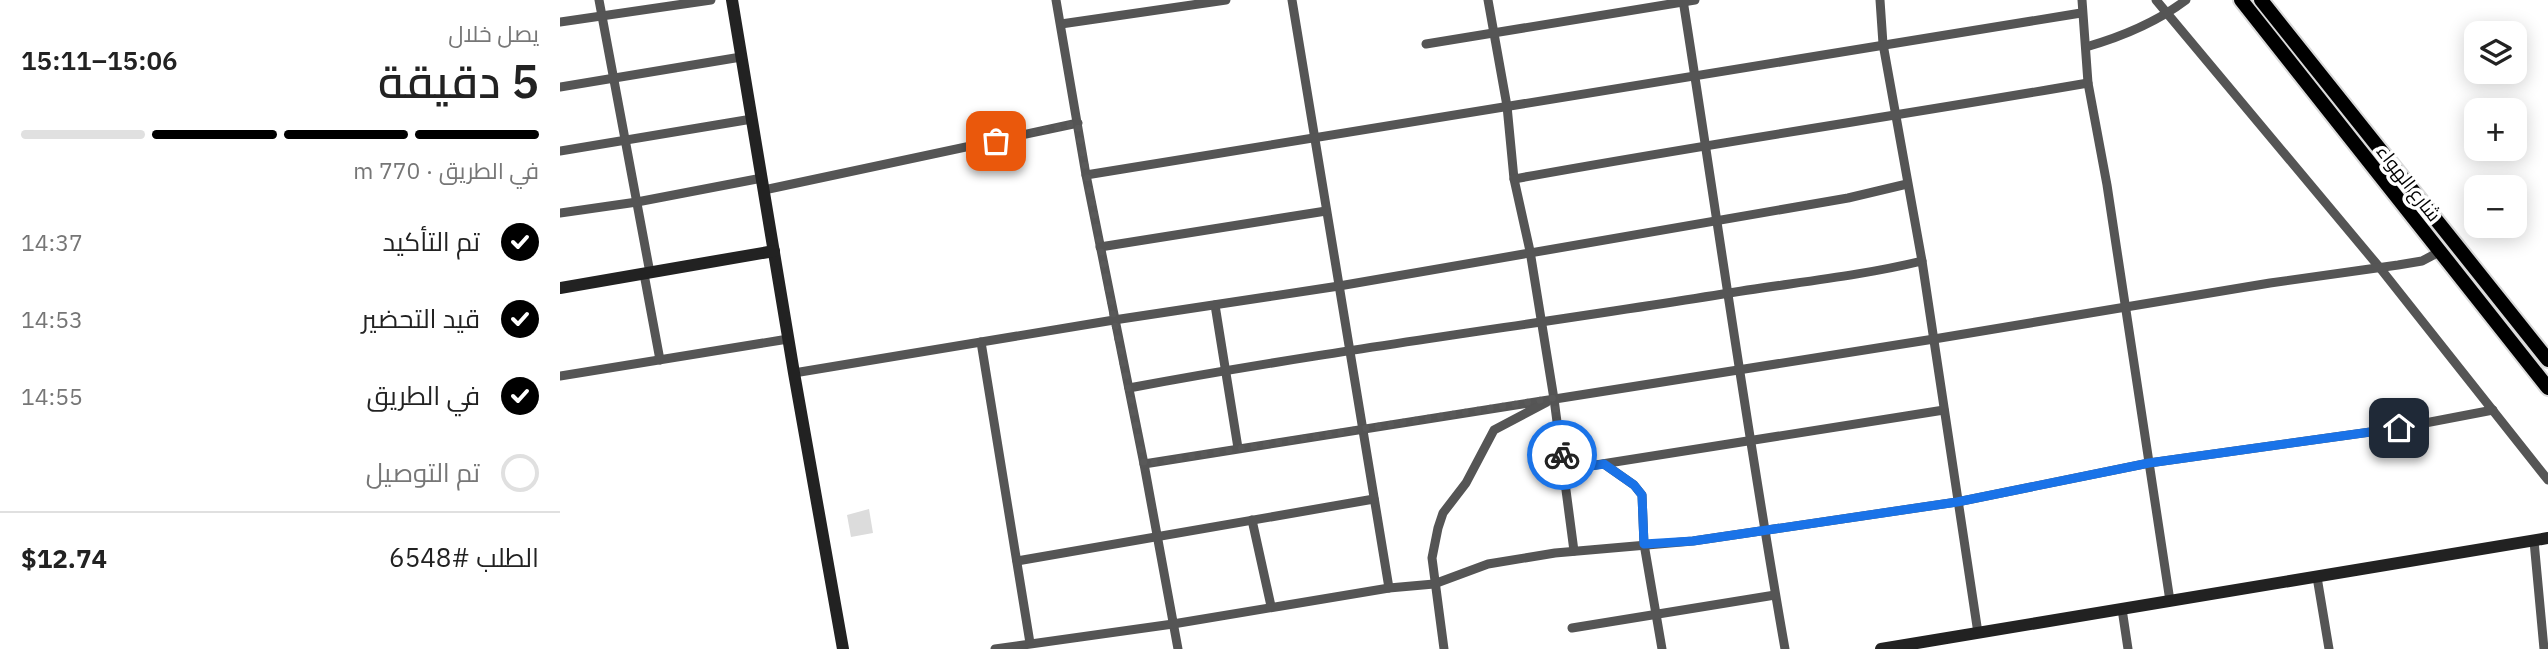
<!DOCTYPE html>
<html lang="ar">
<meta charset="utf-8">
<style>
:root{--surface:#fff;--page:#f6f6f6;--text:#222;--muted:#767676;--line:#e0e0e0;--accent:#000}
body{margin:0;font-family:"IBM Plex Sans",Cairo,sans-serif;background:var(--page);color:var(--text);direction:rtl;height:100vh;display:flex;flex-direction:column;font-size:26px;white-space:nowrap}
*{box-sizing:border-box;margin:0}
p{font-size:23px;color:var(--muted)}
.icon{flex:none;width:38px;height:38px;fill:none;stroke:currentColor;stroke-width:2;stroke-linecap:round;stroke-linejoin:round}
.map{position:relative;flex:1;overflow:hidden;direction:ltr}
.panel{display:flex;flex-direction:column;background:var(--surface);width:560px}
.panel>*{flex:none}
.fabs{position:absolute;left:1904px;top:21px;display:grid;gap:14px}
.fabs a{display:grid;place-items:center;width:63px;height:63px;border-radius:14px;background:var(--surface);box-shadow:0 4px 18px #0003;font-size:35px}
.pin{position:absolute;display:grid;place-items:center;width:60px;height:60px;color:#fff;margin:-30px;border-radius:14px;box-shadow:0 4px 10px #0006}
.courier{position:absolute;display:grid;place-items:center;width:70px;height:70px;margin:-35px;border:5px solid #1a73e8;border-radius:50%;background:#fff;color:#222;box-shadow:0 2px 9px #0007}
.summary em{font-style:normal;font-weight:600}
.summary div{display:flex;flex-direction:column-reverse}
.summary{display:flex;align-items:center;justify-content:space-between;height:119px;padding:0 21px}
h1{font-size:46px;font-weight:600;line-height:52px}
.bar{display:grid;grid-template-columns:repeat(4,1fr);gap:10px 7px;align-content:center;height:84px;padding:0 21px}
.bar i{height:9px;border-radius:5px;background:var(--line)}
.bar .selected{background:var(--accent)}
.bar p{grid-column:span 4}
.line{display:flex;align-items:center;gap:18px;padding:0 21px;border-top:2px solid var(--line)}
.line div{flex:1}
ol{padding:0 21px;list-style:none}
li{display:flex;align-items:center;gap:21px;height:77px}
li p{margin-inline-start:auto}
li .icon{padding:7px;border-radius:50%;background:var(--accent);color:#fff;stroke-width:4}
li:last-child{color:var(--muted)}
li i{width:38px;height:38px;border:4px solid var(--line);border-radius:50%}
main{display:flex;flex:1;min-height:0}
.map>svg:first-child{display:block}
.green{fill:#dcdcdc}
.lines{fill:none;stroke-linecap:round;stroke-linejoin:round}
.primary-casing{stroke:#dbdbdb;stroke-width:18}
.street{stroke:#555;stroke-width:9}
.secondary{stroke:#222;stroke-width:12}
.primary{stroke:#000;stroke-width:14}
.done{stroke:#595959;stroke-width:7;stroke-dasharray:0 12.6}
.route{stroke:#1a73e8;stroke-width:9}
.labels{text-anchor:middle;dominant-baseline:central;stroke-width:7;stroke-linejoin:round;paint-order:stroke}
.street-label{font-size:19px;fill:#000;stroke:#fff}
</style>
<main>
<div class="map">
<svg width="1988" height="649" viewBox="0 0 1988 649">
<rect width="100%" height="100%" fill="#fff"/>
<polygon class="green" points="309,509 313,533 291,537 287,515"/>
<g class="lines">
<g class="primary-casing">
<g id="primary">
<polyline points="1681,0 1988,388"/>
<polyline points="1701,0 1988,360"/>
</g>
</g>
<g class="street">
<polyline points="39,0 90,273"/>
<polyline points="496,0 526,175 584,464 618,649"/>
<polyline points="732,0 829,588"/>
<polyline points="928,0 947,106 954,179 970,251 994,399 1014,551"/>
<path d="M1123 0C1157 216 1187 433 1225 649"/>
<polyline points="1320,0 1323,44 1362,261"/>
<polyline points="1522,0 1528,83 1547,185 1610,601"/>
<polyline points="1596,0 1820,268 1988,480"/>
<polyline points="0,22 151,0"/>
<polyline points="501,24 666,0"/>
<polyline points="866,44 1135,0"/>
<path d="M1526 47C1561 37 1597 22 1626 0"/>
<polyline points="0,87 181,57"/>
<polyline points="0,151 192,119"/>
<polyline points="526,175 1521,13"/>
<path d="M954 179C1145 144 1337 116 1528 83"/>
<polyline points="204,190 518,123"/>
<polyline points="0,213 77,202 202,178"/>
<polyline points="540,247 766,211"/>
<polyline points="84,274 100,360"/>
<polyline points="655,305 678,448"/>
<polyline points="421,342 470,643"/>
<polyline points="234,373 554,320 779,286 1288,198 1347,184"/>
<polyline points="0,376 228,339"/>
<path d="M569 388C766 351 965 326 1163 294 1229 283 1296 277 1362 261L1418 633"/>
<polyline points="584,464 1374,339 1710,283 1838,265 1862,261 1879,252"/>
<polyline points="1044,464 1074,485 1082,495 1084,544 1102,649"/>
<polyline points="1004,470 1384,410"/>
<polyline points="692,520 711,606"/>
<polyline points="1974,541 1984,649"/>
<polyline points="457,561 814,499"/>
<polyline points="1757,577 1769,649"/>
<polyline points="1562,609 1568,649"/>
<polyline points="1012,628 1215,595"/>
<polyline points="435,649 613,624 829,588 874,584 928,564 995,553 1133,541 1397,502 1589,463 1839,428 1933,410"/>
<polyline points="884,649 872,558 878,528 883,513 906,483 934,430 987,402"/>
</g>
<g class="secondary">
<polyline points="172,0 234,373 283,649"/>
<polyline points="0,288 214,251"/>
<polyline points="1321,649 1988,538"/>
</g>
<use href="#primary" class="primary"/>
</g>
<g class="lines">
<polyline class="done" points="436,141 517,123 554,320 584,464 994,398 1002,455"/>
<polyline class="route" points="1002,455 1004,470 1044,464 1074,485 1082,495 1084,544 1133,541 1397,502 1589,463 1839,428"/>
</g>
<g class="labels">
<g class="street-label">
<text transform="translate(1849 183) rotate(52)">شارع الهواء</text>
</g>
</g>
</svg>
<div class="fabs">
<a><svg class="icon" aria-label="layers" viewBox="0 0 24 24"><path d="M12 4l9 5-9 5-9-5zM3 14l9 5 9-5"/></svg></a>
<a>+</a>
<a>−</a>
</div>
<div class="pin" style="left:436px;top:141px;background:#ea580c"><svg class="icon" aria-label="bag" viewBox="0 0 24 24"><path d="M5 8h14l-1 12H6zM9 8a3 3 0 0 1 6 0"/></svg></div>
<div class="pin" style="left:1839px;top:428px;background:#1f2937"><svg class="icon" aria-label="home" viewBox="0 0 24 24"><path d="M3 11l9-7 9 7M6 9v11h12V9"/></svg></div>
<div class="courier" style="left:1002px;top:455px"><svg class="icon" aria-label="bike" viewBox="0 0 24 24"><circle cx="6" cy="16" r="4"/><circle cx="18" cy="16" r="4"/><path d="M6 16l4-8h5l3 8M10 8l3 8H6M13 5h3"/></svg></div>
</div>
<section class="panel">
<div class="summary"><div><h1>5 دقيقة</h1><p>يصل خلال</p></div><em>15:06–15:11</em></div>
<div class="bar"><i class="selected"></i><i class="selected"></i><i class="selected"></i><i></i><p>في الطريق · 770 m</p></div>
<ol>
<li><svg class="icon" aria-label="check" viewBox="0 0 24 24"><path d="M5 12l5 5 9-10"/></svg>تم التأكيد<p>14:37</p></li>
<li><svg class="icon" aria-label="check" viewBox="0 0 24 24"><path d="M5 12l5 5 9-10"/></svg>قيد التحضير<p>14:53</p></li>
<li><svg class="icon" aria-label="check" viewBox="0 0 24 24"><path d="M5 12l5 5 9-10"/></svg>في الطريق<p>14:55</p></li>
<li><i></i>تم التوصيل</li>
</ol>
<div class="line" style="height:91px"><div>الطلب #6548</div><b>$12.74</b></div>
</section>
</main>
